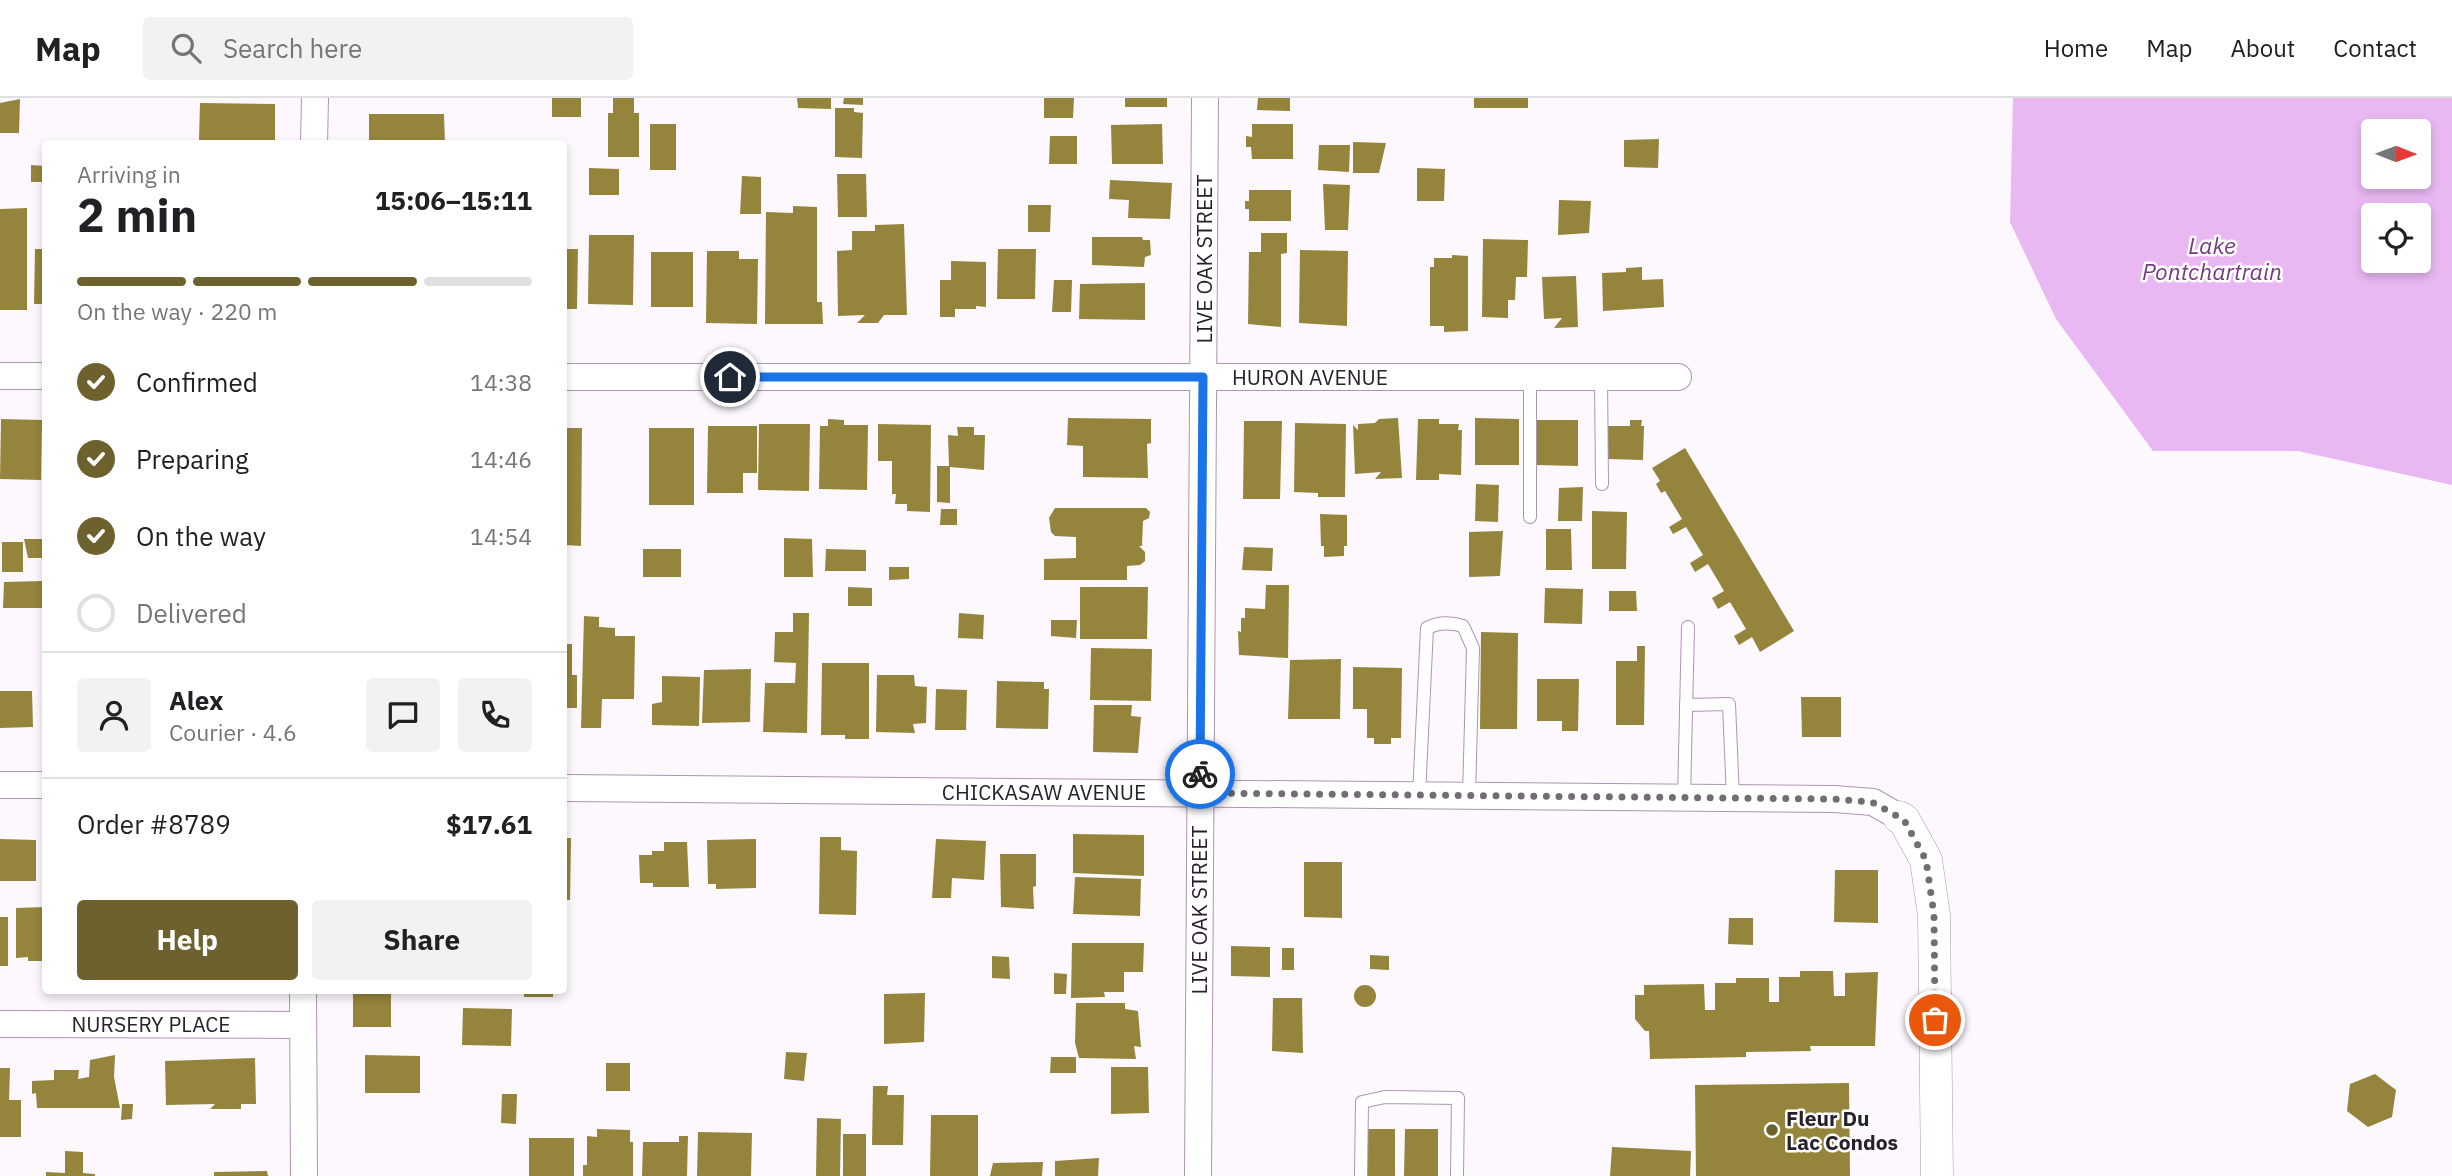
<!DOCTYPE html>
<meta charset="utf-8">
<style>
:root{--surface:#fff;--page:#f2f2f2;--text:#202124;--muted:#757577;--line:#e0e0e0;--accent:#6d612e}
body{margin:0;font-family:"IBM Plex Sans",sans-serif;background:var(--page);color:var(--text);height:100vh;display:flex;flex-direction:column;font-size:26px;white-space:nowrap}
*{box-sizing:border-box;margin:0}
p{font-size:23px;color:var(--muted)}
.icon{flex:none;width:38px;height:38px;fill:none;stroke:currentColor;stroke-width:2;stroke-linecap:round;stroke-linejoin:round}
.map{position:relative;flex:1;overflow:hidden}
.panel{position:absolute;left:42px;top:42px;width:525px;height:854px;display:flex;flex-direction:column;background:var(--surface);border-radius:7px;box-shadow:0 4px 10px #0003}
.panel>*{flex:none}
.needle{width:46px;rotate:91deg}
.controls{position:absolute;left:2361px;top:21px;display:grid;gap:14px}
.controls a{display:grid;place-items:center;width:70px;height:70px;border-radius:7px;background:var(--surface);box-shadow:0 4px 10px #0003;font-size:35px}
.pin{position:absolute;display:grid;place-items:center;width:60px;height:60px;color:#fff;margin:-30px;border:4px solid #fff;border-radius:50%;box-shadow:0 2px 7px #0007}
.courier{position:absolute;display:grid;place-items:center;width:70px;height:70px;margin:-35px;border:5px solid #1a73e8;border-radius:50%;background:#fff;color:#222;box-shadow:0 2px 9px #0007}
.head em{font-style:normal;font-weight:700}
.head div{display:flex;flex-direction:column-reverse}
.head{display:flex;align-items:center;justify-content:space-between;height:119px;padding:0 35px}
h1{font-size:46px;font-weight:700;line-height:52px}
.bar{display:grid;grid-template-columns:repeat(4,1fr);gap:10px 7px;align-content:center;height:84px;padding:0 35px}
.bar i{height:9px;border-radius:5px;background:var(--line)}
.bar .active{background:var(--accent)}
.bar p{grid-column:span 4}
.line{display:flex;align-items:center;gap:18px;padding:0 35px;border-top:2px solid var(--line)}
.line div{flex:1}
.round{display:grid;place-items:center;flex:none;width:74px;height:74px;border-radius:7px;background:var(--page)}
ol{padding:0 35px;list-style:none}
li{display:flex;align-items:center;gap:21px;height:77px}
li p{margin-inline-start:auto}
li .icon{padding:7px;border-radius:50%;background:var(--accent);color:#fff;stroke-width:4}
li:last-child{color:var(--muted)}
li i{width:38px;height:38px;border:4px solid var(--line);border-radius:50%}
.cta{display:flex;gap:14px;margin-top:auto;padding:14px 35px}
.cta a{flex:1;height:80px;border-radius:7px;background:var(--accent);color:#fff;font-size:28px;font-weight:700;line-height:80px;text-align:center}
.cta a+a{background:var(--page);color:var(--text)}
header{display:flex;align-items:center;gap:42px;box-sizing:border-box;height:98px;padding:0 35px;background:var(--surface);border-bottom:2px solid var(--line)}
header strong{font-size:33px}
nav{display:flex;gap:38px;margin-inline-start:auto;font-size:24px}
.search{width:490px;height:63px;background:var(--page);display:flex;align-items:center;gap:18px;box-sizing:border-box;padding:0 24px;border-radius:7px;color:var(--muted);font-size:26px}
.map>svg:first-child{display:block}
.water{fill:#e9b8f2;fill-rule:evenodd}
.building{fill:#95843b}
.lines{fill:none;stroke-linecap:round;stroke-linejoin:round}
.service-casing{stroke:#ac95b0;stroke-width:14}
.minor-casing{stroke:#ac95b0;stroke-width:28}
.tertiary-casing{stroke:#ac95b0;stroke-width:33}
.service{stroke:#fff;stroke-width:12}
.minor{stroke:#fff;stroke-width:26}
.tertiary{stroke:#fff;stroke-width:32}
.done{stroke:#736c74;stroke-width:7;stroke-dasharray:0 12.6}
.route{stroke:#1a73e8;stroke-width:9}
.poi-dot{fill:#6d612e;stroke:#fff;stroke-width:2.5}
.labels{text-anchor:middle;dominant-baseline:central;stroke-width:5;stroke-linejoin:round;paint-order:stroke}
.street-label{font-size:21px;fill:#28202a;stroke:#fff}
.poi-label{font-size:21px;font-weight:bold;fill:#28202a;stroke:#fff;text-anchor:start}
.water-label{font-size:23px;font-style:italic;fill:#753b80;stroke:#fff}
</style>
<header>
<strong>Map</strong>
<div class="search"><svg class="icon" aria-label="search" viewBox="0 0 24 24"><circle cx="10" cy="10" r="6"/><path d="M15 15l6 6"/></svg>Search here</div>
<nav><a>Home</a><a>Map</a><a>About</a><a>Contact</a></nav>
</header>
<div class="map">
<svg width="2452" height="1078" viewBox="0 0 2452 1078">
<rect width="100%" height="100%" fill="#fdf8fe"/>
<path class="water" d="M2013 0H2452V387L2298 353H2153L2056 221 2010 124ZM2373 33H2418V79H2373ZM2373 117H2418V163H2373Z"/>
<g class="building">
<rect x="552" y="0" width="29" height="19"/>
<polygon points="613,0 634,0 634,15 639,15 639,59 608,59 608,15 613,15"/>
<polygon points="797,0 831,0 831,11 798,10"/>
<polygon points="844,0 863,0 863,7 843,6"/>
<polygon points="1044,0 1074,0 1073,20 1044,20"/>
<rect x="1125" y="0" width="42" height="9"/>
<polygon points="1258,0 1290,0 1290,13 1257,12"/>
<rect x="1474" y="0" width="54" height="10"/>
<polygon points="20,1 19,35 0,35 0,5"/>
<polygon points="200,5 275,6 275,46 221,46 221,43 199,42"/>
<polygon points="835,10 854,10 854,14 863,15 862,60 835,59"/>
<polygon points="369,16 444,16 445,46 369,46"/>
<rect x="650" y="26" width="26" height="46"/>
<polygon points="1162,26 1163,66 1112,66 1111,27"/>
<polygon points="1252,26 1293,26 1293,61 1252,61 1251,49 1246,49 1246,38 1252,39"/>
<polygon points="1050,38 1077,38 1077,66 1049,66"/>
<polygon points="1659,41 1658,70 1624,69 1624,42"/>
<polygon points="1353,44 1386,45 1379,75 1353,75"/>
<polygon points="1319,47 1350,47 1349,74 1318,72"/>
<polygon points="31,67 46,68 46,84 31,84"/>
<polygon points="589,70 619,71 619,97 589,97"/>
<polygon points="1417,70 1445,71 1444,103 1417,103"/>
<polygon points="837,76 866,76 867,119 838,119"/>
<polygon points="742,78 761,79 761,116 740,116"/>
<polygon points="1110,82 1172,85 1170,121 1128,120 1129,102 1109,101"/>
<polygon points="1323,86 1350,87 1348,132 1325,132"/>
<polygon points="1249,92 1291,92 1291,123 1249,123 1249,111 1245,111 1245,103 1249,103"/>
<polygon points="1559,102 1591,103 1589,135 1558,137"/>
<polygon points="1028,107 1051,107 1050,134 1028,134"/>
<polygon points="793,108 817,109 817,204 822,204 823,226 765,226 766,114 793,115"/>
<polygon points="27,110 27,212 0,212 0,111"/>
<polygon points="904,126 907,217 884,217 878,225 857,225 865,217 838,218 837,153 852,152 852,133 875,133 875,127"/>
<polygon points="1261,135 1287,135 1287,155 1281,156 1281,229 1248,226 1249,154 1261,154"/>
<polygon points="589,137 634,137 633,207 588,206"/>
<polygon points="1092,139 1142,139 1143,142 1150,142 1151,157 1145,159 1144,169 1092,167"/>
<polygon points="1483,141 1528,142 1527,179 1516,179 1515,202 1508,202 1508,220 1482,219"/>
<polygon points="35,151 46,151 46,206 34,206"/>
<polygon points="564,151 578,151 577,211 564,211"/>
<polygon points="998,151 1036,151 1035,201 997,201"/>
<polygon points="1300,152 1348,153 1347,228 1299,225"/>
<polygon points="707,153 739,153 739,161 758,161 757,226 706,225"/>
<rect x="651" y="154" width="42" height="55"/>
<polygon points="1452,157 1468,158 1468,233 1444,234 1444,228 1430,228 1430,169 1434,169 1434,160 1452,160"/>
<polygon points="951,163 986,164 986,209 976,208 976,211 955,211 955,219 940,219 940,182 951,182"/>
<polygon points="1642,169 1642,182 1663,181 1664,209 1603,213 1602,175 1626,174 1626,170"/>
<polygon points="1576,178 1578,229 1554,230 1562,220 1544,221 1542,179"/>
<polygon points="1054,182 1072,182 1071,214 1052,214"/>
<polygon points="1145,185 1145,222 1079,221 1080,186"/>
<polygon points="1068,320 1151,321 1151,345 1147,346 1148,380 1083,379 1083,348 1067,347"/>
<polygon points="1398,320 1402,380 1375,381 1381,374 1355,376 1353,327 1358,332 1358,326 1375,325 1379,321"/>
<polygon points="1475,320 1519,321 1519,367 1475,367"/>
<polygon points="1,321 42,322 41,382 0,381"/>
<polygon points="828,321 844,322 844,327 868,327 867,392 819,391 820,328 828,328"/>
<polygon points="1418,321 1439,321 1439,326 1459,326 1458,332 1462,332 1461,377 1439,376 1439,382 1416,382"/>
<polygon points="1535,322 1578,322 1578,368 1535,367"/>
<polygon points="1630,322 1642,322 1641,328 1644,328 1643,362 1608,361 1608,328 1630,328"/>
<polygon points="1244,323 1282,323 1280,401 1243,401"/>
<polygon points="1295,325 1346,326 1345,399 1318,399 1318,395 1294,394"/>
<polygon points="759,326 810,326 809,393 758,392"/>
<polygon points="878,326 931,327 930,414 907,413 907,406 895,406 896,396 892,396 892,363 878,363"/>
<polygon points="708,328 757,328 757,375 743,375 743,395 707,395"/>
<polygon points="957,329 974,329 974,337 985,337 984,372 950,369 950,405 937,404 937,368 949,368 948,337 958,338"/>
<polygon points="564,330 582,330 581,448 564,447"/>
<rect x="649" y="330" width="45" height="77"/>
<polygon points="1685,350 1794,533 1760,554 1752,539 1739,547 1734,538 1746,531 1730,504 1718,511 1712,500 1724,493 1708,466 1695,474 1690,465 1703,457 1686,429 1673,436 1669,429 1682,421 1665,393 1661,395 1656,386 1660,383 1652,370"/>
<polygon points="1476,386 1499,387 1498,424 1475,423"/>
<polygon points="1583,389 1582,423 1558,423 1559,390"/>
<polygon points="1055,410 1146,410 1150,414 1149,420 1143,423 1142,448 1139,448 1145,454 1145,463 1140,467 1127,468 1127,482 1044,482 1044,461 1076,460 1076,439 1055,438 1051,434 1049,420"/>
<polygon points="941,411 957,411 957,427 940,427"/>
<polygon points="1592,413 1627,414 1626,471 1592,471"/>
<polygon points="1320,416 1347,417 1347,448 1344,448 1344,458 1324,459 1324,448 1321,448"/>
<polygon points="1546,431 1571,431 1572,472 1546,472"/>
<polygon points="1503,433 1500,478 1469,479 1469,434"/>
<polygon points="784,440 812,441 813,479 784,479"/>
<polygon points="24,441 43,441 43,460 28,460"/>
<rect x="2" y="444" width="21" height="30"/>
<polygon points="1244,449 1273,450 1272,473 1242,472"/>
<rect x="643" y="451" width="38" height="28"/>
<polygon points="826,451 866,452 866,473 825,473"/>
<polygon points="889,469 909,469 909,481 889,482"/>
<polygon points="43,483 43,510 3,510 4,484"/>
<polygon points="1266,487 1289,487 1288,560 1239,557 1238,533 1241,534 1241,520 1245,520 1245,510 1265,511"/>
<polygon points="848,489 872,490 872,508 848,508"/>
<polygon points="1080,489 1148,489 1147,541 1080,541"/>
<polygon points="1545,490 1583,491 1582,526 1544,525"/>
<polygon points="1609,493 1636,493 1637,513 1609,513"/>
<polygon points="793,515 809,515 807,635 763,634 765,585 795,585 796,565 774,564 775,534 793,534"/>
<polygon points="959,515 984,517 983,541 958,540"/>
<polygon points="584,518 599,519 599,529 615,530 615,538 635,538 634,601 602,601 601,630 581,630"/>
<polygon points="1051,522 1077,522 1076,540 1051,538"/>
<polygon points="1481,534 1518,535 1517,631 1480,631"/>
<polygon points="564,546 572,546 572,577 577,577 577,610 564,610"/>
<polygon points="1637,548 1645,548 1644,627 1616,627 1616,563 1637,563"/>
<polygon points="1091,550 1152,551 1151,603 1090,602"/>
<polygon points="1341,561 1340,621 1288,621 1290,562"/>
<polygon points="822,565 869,565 869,641 845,641 845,637 821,637"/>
<polygon points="1353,569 1402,570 1401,640 1391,640 1391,646 1374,646 1374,640 1367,640 1367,611 1353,611"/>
<polygon points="751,571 750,624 702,625 704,572"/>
<polygon points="877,577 914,577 915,588 927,589 926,625 913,626 915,635 876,634"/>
<polygon points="662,578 700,579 699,628 652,627 652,606 662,604"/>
<polygon points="1537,581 1579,581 1578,633 1562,633 1562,623 1537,623"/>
<polygon points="997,583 1044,584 1044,591 1049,591 1048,631 996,630"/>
<polygon points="936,591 967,592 966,632 935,632"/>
<polygon points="0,593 32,593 33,629 0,630"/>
<polygon points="1801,599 1841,599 1841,639 1802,639"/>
<polygon points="1094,607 1132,607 1131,618 1141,619 1138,655 1093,654"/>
<polygon points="1073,736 1144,737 1144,778 1073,775"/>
<polygon points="820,739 841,739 841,752 857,753 856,817 819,816"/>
<polygon points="564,740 571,740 570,802 564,802"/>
<polygon points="0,741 36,742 36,783 0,783"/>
<polygon points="756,741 756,790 716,791 716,786 708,786 707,742"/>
<polygon points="936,741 986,743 984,782 952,780 951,800 932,800"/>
<polygon points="664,744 687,744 689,789 653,789 653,785 640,785 639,757 652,757 652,753 664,753"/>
<polygon points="1000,756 1036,756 1036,788 1033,789 1034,811 1001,809"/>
<polygon points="1304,764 1342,764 1342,820 1304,819"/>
<polygon points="1835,772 1878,772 1878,825 1834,824"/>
<polygon points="1075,779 1141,781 1140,818 1073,816"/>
<polygon points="46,809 46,863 28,863 28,859 16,860 16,810"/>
<rect x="0" y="819" width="8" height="49"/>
<polygon points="1729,820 1753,820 1753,847 1728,846"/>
<polygon points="1072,845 1144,845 1143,874 1124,874 1124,894 1104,894 1105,899 1071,900"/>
<polygon points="1231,848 1270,849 1270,879 1231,878"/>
<rect x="1282" y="850" width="12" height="22"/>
<polygon points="1370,857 1389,858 1389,872 1370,871"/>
<polygon points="992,858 1009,859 1010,881 992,880"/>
<polygon points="1800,873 1833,873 1834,898 1845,898 1845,875 1878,874 1875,948 1810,948 1811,953 1746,954 1746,959 1650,961 1649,933 1645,933 1635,921 1635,897 1644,897 1644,887 1704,886 1705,912 1715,912 1715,885 1736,885 1736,880 1769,880 1769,904 1779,904 1779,879 1800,879"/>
<polygon points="1054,875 1067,876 1066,896 1054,896"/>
<circle cx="1365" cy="898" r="11"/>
<rect x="353" y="892" width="38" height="37"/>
<rect x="524" y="892" width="29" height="7"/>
<polygon points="925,895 924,944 884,946 884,896"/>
<polygon points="1273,900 1302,900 1303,955 1272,953"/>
<polygon points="1076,905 1125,905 1125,911 1138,913 1141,949 1134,948 1136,961 1079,960 1075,945"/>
<polygon points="463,910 512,911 511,948 462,947"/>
<polygon points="786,954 807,955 804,983 784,981"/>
<polygon points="115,957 114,979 120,1010 37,1010 36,995 32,996 32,983 54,982 54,972 79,972 78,981 89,979 90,962"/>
<polygon points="365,957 420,958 420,995 365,995"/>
<polygon points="1051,959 1076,959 1076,975 1050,975"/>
<polygon points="255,960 256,1006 241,1006 241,1011 210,1011 215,1006 166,1007 165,963"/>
<rect x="606" y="965" width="24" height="28"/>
<polygon points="1111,969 1148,969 1149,1015 1111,1016"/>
<polygon points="0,970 10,970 9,1002 21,1002 21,1039 0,1039"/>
<polygon points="2375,976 2396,992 2392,1019 2368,1029 2347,1013 2350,986"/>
<polygon points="1849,985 1850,1078 1696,1078 1695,987"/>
<polygon points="873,988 888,988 887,997 904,997 903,1047 872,1047"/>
<polygon points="502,996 517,996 516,1026 501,1025"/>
<polygon points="122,1006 133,1006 132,1021 121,1022"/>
<polygon points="931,1017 978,1017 978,1078 930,1078"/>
<polygon points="817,1020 841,1021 840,1078 816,1078"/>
<polygon points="597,1031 630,1032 630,1044 633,1044 633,1078 583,1078 583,1067 587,1067 587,1038 597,1039"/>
<rect x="1365" y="1031" width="30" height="47"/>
<polygon points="1405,1031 1438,1031 1438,1078 1404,1078"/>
<polygon points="698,1034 752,1035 751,1078 697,1078"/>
<rect x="843" y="1036" width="23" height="42"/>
<polygon points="679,1038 688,1038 687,1078 642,1078 643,1044 679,1044"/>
<rect x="529" y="1040" width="45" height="38"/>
<polygon points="1612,1049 1691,1053 1690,1078 1610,1078"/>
<polygon points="65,1053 83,1054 83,1075 95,1076 95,1078 46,1078 46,1074 65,1075"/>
<polygon points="1099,1060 1098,1078 1055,1078 1055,1063"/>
<polygon points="1043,1064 1042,1078 990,1078 993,1065"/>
<polygon points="267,1073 268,1078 214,1078 214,1074"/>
</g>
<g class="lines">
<g class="service-casing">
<g id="service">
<polyline points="1530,279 1530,419"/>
<polyline points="1601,279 1602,386"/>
<polyline points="1686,607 1729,606 1733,700"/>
<path d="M1419 698 1427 530C1439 524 1450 524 1463 528L1473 550 1469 698"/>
<polyline points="1684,700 1688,529"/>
<polyline points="1361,1078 1362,1004 1385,999 1458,1000 1457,1078"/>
</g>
</g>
<g class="minor-casing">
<g id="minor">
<polyline points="314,46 315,0"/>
<polyline points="0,278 46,278"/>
<polyline points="564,279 1678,279"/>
<polyline points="0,687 46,687"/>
<polyline points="564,690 1834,701 1873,704 1899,719"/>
<polyline points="303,892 304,1078"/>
<polyline points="0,926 302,927"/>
<polyline points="1198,1078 1205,0"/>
</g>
</g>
<g class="tertiary-casing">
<polyline id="tertiary" points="1899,719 1904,722 1926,762 1934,817 1937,1078"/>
</g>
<use href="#service" class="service"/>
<use href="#minor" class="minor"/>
<use href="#tertiary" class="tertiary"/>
</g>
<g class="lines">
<polyline class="done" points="1200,676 1200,695 1834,701 1872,704 1904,722 1926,762 1934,817 1935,922"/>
<polyline class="route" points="730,279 1203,279 1200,676"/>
</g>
<circle class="poi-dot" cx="1772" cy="1032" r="7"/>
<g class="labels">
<g class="street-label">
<text transform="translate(1204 161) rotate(-90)">LIVE OAK STREET</text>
<text x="1310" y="279">HURON AVENUE</text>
<text x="1044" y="694">CHICKASAW AVENUE</text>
<text transform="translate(1199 812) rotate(-90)">LIVE OAK STREET</text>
<text x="151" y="926">NURSERY PLACE</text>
</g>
<g class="poi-label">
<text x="1786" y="1020">Fleur Du<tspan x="1786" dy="24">Lac Condos</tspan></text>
</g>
<g class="water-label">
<text x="2212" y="147">Lake<tspan x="2212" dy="26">Pontchartrain</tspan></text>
</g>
</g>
</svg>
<div class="controls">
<a><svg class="needle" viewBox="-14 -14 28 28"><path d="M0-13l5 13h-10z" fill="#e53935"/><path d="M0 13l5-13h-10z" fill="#757577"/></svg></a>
<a><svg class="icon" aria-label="locate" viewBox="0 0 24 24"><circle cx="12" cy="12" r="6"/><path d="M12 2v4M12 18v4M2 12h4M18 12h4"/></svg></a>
</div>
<div class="pin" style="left:1935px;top:922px;background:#ea580c"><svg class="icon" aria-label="bag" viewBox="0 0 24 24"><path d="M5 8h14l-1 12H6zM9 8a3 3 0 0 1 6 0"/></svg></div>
<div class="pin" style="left:730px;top:279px;background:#1f2937"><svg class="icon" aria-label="home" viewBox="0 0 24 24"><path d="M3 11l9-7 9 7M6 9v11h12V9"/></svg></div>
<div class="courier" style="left:1200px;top:676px"><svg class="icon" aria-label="bike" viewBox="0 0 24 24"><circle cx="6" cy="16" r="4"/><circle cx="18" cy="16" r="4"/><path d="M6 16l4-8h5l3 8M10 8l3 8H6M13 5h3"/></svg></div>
<section class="panel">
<div class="head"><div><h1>2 min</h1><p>Arriving in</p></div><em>15:06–15:11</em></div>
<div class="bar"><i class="active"></i><i class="active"></i><i class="active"></i><i></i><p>On the way · 220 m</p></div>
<ol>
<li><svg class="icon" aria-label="check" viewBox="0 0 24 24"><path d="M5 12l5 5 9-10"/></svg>Confirmed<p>14:38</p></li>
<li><svg class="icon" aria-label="check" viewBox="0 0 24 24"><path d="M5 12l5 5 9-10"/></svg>Preparing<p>14:46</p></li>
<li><svg class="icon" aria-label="check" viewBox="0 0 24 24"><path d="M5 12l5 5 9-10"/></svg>On the way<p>14:54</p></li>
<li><i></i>Delivered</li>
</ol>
<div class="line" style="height:126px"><a class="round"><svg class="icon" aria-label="person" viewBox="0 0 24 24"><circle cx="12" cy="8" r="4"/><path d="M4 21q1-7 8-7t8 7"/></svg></a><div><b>Alex</b><p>Courier · 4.6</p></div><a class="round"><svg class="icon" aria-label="chat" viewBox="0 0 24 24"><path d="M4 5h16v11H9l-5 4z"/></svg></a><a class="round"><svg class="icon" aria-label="phone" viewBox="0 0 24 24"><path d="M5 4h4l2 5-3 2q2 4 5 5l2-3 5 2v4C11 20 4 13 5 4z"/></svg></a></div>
<div class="line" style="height:91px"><div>Order #8789</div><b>$17.61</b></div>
<div class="cta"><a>Help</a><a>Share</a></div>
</section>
</div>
